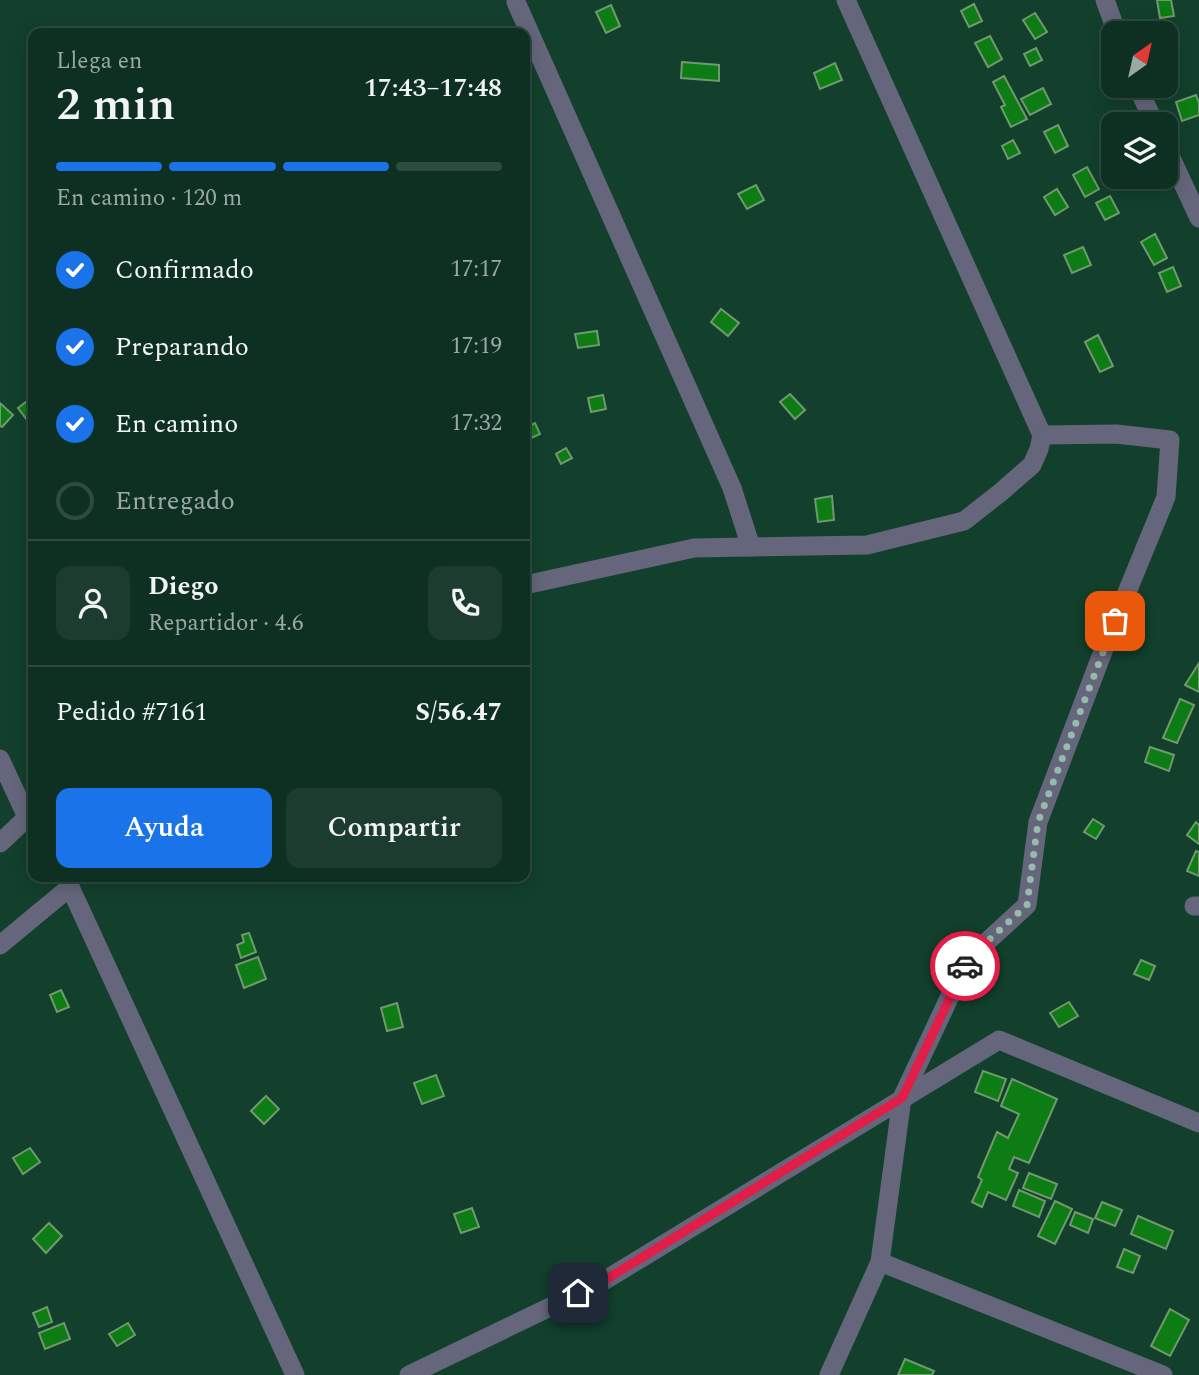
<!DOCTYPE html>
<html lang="es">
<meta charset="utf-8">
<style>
:root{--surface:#0e3022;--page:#1c3c2f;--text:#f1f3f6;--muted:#9ba9a5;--line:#2e4b40;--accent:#1a73e8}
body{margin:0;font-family:Spectral,serif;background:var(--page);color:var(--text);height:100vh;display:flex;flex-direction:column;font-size:26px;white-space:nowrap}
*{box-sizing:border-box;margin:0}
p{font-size:23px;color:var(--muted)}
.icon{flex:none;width:38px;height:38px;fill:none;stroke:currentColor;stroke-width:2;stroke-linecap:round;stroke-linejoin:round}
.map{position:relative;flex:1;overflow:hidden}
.side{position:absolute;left:28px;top:28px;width:502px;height:854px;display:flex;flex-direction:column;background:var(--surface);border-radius:14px;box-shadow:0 4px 18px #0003,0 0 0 2px var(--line)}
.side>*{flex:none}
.needle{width:46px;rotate:34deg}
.tools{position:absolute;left:1101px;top:21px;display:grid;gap:14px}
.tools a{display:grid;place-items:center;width:77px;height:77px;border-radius:14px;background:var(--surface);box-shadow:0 4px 18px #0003,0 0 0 2px var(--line);font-size:35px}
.pin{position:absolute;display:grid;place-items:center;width:60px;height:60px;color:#fff;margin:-30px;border-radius:14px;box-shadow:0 4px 10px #0006}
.courier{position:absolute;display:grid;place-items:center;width:70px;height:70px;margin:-35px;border:5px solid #e11d48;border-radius:50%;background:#fff;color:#222;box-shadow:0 2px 9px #0007}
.overview em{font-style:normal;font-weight:600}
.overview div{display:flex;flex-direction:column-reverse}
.overview{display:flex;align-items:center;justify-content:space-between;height:119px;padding:0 28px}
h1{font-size:46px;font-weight:600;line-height:52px}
.bar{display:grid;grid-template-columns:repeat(4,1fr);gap:10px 7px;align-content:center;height:84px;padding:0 28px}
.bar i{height:9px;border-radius:5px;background:var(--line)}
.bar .current{background:var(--accent)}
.bar p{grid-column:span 4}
.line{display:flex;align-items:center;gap:18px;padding:0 28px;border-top:2px solid var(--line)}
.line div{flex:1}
.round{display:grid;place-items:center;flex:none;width:74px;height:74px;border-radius:14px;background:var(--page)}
ol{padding:0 28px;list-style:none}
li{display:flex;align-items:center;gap:21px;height:77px}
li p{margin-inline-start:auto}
li .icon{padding:7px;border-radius:50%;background:var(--accent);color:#fff;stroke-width:4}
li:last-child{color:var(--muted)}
li i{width:38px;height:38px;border:4px solid var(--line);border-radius:50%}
.button{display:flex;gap:14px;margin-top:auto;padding:14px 28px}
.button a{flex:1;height:80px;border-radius:14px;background:var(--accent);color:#fff;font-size:28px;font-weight:600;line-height:80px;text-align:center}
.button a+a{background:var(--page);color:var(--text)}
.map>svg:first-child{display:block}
.building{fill:#0e7c15;stroke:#71986f;stroke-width:2}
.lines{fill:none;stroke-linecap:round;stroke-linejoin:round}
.minor{stroke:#65667b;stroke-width:19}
.done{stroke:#97bbaa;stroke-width:7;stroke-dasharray:0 12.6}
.route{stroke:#e11d48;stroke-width:9}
</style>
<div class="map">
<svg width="1199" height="1375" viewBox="0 0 1199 1375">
<rect width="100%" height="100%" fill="#12402d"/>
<g class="building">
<polygon points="1157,0 1171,0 1174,16 1160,18"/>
<polygon points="974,4 982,21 969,27 961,11"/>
<polygon points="611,5 620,26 606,33 596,12"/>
<polygon points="1035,13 1047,32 1035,39 1023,20"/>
<polygon points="990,36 1002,59 988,67 975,43"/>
<polygon points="1036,48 1042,60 1030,66 1024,54"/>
<polygon points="682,62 719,65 719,81 681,78"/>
<polygon points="835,63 842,80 820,89 814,73"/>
<polygon points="1004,76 1027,119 1011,127 1001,107 1005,105 993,82"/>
<polygon points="1043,88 1051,104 1030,115 1021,99"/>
<polygon points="1196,95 1199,103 1199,115 1182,121 1176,102"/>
<polygon points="1058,125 1068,146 1055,153 1044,132"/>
<polygon points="1013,140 1020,153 1008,159 1002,146"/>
<polygon points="1087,167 1099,189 1085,197 1073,175"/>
<polygon points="756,185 764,200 747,209 738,194"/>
<polygon points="1057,189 1068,207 1055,215 1044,197"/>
<polygon points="1110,196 1119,213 1105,220 1096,203"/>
<polygon points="1155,234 1167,258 1154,265 1141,242"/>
<polygon points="1083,247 1091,265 1072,273 1064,255"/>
<polygon points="1173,267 1181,286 1167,292 1159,273"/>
<polygon points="721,309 739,323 728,336 711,322"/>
<polygon points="597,331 599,345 578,348 575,334"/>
<polygon points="1098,335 1113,366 1100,372 1085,342"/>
<polygon points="790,394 805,410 795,419 780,402"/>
<polygon points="603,395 606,409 591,412 588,398"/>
<polygon points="30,399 33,403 33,416 27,420 18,408"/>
<polygon points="0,403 13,415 2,427 0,426"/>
<polygon points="535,423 540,434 525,441 525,428"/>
<polygon points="566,448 572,458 561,464 556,454"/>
<polygon points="832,496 834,520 818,522 815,499"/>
<polygon points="1199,663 1199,692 1185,685"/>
<polygon points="1180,699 1194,705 1177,743 1163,738"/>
<polygon points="1150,747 1174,755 1169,771 1145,762"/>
<polygon points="1093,819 1104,826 1096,839 1084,832"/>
<polygon points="1196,822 1199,825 1199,844 1187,835"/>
<polygon points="1196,851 1199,852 1199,876 1187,871"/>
<polygon points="249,933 256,952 241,958 237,945 244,942 242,935"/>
<polygon points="258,957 266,979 244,988 236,965"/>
<polygon points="1141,960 1155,966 1149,980 1134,974"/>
<polygon points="61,990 69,1007 57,1012 50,995"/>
<polygon points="1069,1002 1078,1016 1059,1027 1050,1013"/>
<polygon points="397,1003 403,1027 387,1031 381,1008"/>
<polygon points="983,1071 1006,1079 998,1101 975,1092"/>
<polygon points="436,1075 444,1096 422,1104 414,1083"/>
<polygon points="1012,1079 1057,1099 1029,1163 1014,1157 1009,1169 1018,1173 1006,1200 988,1192 982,1207 972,1202 982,1180 978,1177 997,1132 1008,1138 1019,1114 1001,1106"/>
<polygon points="266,1096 279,1109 264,1124 251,1111"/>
<polygon points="30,1148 40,1162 23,1174 13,1158"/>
<polygon points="1029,1173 1057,1184 1051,1199 1023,1188"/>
<polygon points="1019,1190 1045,1201 1039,1217 1013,1206"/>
<polygon points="1055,1201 1072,1209 1055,1244 1038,1236"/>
<polygon points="1102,1202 1122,1210 1115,1226 1095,1218"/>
<polygon points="472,1208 479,1227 461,1233 454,1214"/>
<polygon points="1075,1212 1093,1219 1088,1233 1070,1225"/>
<polygon points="1138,1216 1173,1231 1166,1249 1131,1234"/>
<polygon points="49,1223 62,1236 46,1253 33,1239"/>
<polygon points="1124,1249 1140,1256 1133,1273 1117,1267"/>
<polygon points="47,1307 52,1322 39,1327 33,1313"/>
<polygon points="1170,1309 1189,1320 1170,1356 1151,1346"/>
<polygon points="64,1323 70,1339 45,1349 39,1333"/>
<polygon points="128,1323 135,1335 117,1346 109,1334"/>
<polygon points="905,1359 934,1371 932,1375 898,1375"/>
</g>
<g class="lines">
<g class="minor">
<polyline points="1105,0 1117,33"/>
<polyline points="516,2 732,488 751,547"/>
<polyline points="1137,86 1155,124"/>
<polyline points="1166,147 1199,218"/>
<polyline points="525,585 694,548 867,545 964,521 1001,492 1032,465 1039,449 1042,435 846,0"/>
<polyline points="0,759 27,817"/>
<polyline points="0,843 33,812"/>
<polyline points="1194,906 1199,906"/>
<polyline points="0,945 70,887 295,1375"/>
<polyline points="880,1262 1163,1375"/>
<polyline points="409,1375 602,1282 999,1040 1199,1123"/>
<polyline points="829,1375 880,1262 902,1098 967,960 1027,905 1038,822 1105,646 1166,497 1170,440 1116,434 1042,435"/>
</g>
</g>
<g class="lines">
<polyline class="done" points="965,966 967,960 1027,905 1038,822 1115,621"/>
<polyline class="route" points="578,1293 602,1282 902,1098 965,966"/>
</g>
</svg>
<div class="tools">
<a><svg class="needle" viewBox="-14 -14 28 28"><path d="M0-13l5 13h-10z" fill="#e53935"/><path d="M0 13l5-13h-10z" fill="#9ba9a5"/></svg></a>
<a><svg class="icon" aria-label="layers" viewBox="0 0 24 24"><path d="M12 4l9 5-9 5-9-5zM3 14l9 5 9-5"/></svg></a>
</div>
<div class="pin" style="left:1115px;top:621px;background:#ea580c"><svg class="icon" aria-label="bag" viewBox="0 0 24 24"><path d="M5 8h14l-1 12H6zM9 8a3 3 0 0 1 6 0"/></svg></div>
<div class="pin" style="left:578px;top:1293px;background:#1f2937"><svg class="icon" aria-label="home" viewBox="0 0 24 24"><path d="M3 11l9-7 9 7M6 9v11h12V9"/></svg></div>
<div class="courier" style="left:965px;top:966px"><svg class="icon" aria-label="car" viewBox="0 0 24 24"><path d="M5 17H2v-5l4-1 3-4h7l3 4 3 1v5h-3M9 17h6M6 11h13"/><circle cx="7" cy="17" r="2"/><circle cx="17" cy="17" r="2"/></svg></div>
<section class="side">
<div class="overview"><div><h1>2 min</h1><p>Llega en</p></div><em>17:43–17:48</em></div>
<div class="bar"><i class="current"></i><i class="current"></i><i class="current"></i><i></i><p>En camino · 120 m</p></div>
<ol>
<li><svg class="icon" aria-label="check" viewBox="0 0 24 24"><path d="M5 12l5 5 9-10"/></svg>Confirmado<p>17:17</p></li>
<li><svg class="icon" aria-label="check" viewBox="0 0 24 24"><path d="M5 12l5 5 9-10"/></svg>Preparando<p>17:19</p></li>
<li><svg class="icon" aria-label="check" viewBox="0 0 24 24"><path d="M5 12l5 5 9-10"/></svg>En camino<p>17:32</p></li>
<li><i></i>Entregado</li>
</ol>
<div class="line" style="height:126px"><a class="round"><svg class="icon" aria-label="person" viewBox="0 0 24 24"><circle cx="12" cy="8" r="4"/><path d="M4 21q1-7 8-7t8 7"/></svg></a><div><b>Diego</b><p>Repartidor · 4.6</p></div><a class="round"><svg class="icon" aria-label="phone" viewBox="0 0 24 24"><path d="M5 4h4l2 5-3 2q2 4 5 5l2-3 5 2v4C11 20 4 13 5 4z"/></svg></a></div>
<div class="line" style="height:91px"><div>Pedido #7161</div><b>S/56.47</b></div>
<div class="button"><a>Ayuda</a><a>Compartir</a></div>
</section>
</div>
